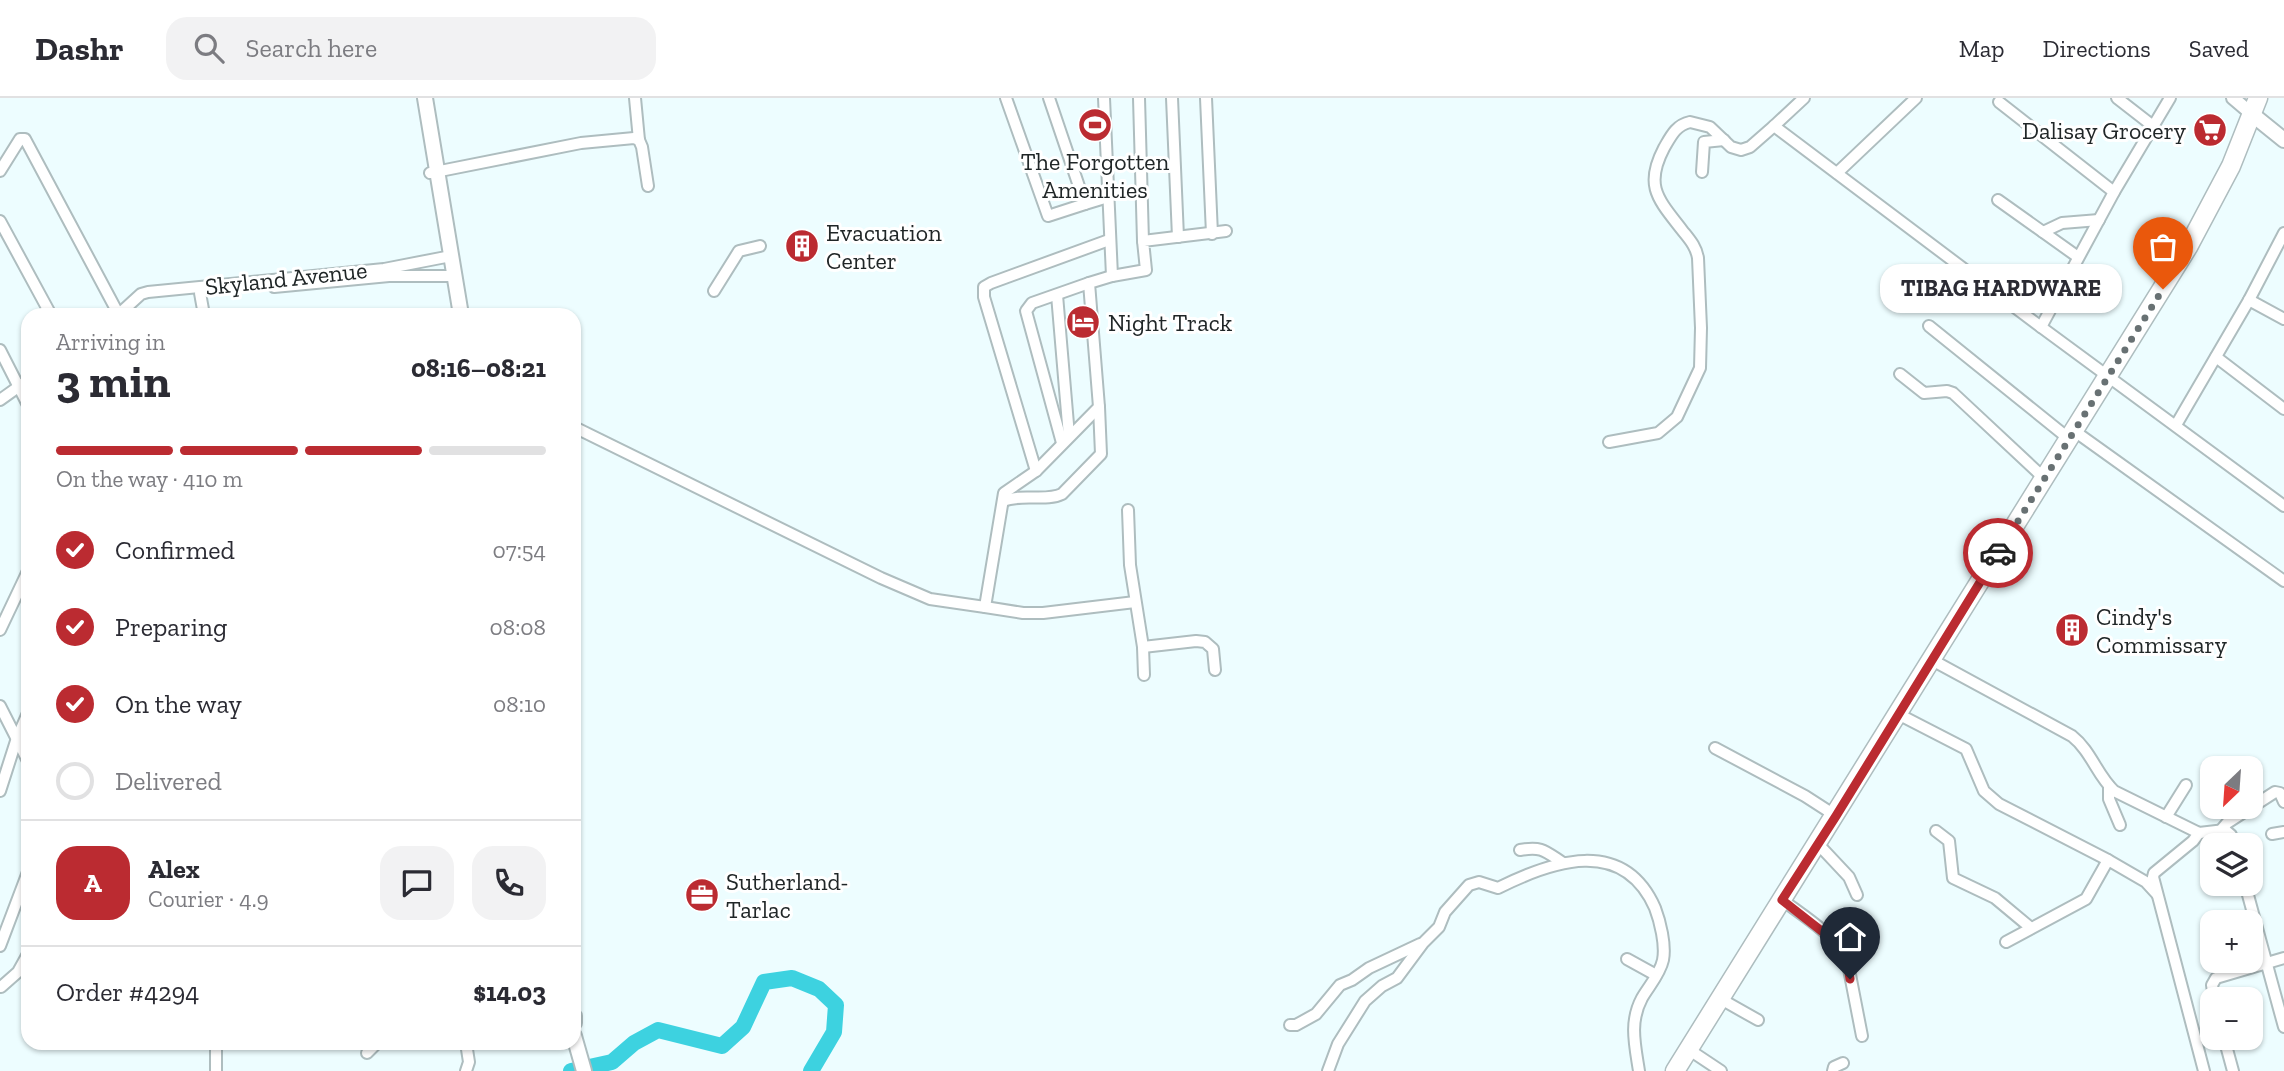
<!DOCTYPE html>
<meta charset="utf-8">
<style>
:root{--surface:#fff;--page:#f2f2f3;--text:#2b2b33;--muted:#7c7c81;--line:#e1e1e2;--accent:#bb2b31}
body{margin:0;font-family:"Zilla Slab",serif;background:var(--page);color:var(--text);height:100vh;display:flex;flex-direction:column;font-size:26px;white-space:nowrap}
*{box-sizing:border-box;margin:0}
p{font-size:23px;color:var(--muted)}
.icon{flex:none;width:38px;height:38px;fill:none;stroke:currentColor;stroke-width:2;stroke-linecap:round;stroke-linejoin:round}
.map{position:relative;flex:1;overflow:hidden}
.details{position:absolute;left:21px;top:210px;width:560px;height:742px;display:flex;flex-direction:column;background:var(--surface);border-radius:21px;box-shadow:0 2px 5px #0004}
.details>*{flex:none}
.needle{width:46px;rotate:205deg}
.fabs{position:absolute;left:2200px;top:658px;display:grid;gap:14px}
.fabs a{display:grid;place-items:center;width:63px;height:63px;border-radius:14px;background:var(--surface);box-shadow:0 2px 5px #0004;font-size:35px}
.pin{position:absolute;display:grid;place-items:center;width:60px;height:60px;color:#fff;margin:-72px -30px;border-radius:50% 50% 50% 0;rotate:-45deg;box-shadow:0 0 7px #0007}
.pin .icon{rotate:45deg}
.courier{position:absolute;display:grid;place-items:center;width:70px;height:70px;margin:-35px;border:5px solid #bb2b31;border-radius:50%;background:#fff;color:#222;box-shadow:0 2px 9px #0007}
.bubble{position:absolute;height:49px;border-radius:21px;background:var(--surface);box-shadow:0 2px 5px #0004;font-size:23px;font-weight:800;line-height:49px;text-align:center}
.headline em{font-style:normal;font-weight:800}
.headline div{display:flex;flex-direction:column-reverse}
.headline{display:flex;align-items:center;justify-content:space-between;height:119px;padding:0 35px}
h1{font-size:46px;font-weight:800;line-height:52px}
.bar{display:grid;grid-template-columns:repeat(4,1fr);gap:10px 7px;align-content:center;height:84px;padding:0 35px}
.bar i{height:9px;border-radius:5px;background:var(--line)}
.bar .selected{background:var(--accent)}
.bar p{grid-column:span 4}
.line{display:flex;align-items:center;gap:18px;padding:0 35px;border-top:2px solid var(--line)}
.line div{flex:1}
.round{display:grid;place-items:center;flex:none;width:74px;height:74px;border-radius:21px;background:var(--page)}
ol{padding:0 35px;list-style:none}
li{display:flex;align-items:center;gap:21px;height:77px}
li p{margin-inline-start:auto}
li .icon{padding:7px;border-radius:50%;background:var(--accent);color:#fff;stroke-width:4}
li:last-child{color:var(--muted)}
li i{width:38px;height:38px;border:4px solid var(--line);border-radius:50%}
header{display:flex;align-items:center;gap:42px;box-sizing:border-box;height:98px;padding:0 35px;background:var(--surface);border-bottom:2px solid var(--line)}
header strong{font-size:33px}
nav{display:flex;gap:38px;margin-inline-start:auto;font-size:24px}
.search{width:490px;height:63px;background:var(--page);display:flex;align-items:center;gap:18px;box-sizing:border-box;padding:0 24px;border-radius:21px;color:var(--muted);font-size:26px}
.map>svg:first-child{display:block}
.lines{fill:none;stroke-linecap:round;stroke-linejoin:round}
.river{stroke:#3dd2e0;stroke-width:16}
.minor-casing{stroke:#aebdbf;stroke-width:14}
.tertiary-casing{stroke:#aebdbf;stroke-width:16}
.secondary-casing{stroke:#aebdbf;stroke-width:18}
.trunk-casing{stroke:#aebdbf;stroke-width:21}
.minor{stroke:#fff;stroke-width:10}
.tertiary{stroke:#fff;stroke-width:12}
.secondary{stroke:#fff;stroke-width:14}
.trunk{stroke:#fff;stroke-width:18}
.done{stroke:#687173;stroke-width:7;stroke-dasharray:0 12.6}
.route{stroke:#bb2b31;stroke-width:9}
.labels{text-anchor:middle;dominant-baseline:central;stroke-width:6;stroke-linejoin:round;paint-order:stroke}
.poi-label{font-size:24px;fill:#202627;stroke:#fff;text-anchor:start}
.street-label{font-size:24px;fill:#202627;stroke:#fff}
</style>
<header>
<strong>Dashr</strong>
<div class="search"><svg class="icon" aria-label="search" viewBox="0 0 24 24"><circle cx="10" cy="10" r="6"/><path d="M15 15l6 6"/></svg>Search here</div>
<nav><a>Map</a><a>Directions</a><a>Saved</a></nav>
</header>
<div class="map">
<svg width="2284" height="973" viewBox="0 0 2284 973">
<rect width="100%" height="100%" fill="#edfdff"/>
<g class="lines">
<polyline class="river" points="571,973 612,964 634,945 658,932 722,948 743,929 764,884 792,880 819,891 836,907 834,934 811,973"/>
<g class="minor-casing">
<g id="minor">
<polyline points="635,0 639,42"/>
<polyline points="1006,0 1048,118 1085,106"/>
<polyline points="1049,0 1085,106 1108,99"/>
<polyline points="1104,0 1112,178"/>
<polyline points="1139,0 1143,143"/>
<polyline points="1172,0 1178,139"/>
<polyline points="1206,0 1212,136"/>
<polyline points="2117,0 2153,28"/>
<polyline points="1999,4 2114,94"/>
<polyline points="1774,28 1804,0"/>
<polyline points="0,73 20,41 25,41 119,217"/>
<polyline points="1702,74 1704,44 1724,42"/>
<polyline points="430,75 581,45 634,40 639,42 642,49 648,88"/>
<polyline points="1837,75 1916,0"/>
<polyline points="1998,102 2078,159"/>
<polyline points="0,123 51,217"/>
<polyline points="2043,134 2062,125 2099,122"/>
<polyline points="274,189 389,178 454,178"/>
<polyline points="714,193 739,153 760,148"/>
<polyline points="200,195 204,217"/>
<polyline points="1057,197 1069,338"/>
<polyline points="2249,202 2284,221"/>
<polyline points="118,217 141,196 148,194 384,171 451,158"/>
<polyline points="1929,228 2068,340"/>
<polyline points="2041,229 2114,94 2170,0"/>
<polyline points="0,252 28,307"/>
<polyline points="2216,259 2284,311"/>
<polyline points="1900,276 1924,295 1947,293 1953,295 2044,380"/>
<polyline points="0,302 28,282"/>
<polyline points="2176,327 2249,202 2284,135"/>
<polyline points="574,329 881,480 930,501 985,509 1004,395 1036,373 1099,309 1089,185 1112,178 1146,172 1143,143 1226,133"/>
<polyline points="2073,332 2284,483"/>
<path d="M1609 344 1658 335 1677 319 1700 270 1701 230 1698 160C1696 148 1689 141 1682 132 1658 101 1644 88 1664 50 1671 38 1676 27 1690 24L1710 29 1731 49 1741 52 1750 49 1774 28 2041 229 2284 408"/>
<polyline points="1062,345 1026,213 1032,205 1089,185"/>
<polyline points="1036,373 984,199 984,189 991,185 1109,142"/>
<path d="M1003 403C1023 395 1046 404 1062 396L1101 356 1099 309"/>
<polyline points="1128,412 1130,467 1143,549 1196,543 1205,544 1213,551 1215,572"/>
<polyline points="985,509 1023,515 1043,515 1135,504"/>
<polyline points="0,532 28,473"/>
<polyline points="1143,549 1144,577"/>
<path d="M1932 562 2072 638C2091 653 2097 677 2114 693L2199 735 2225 732 2231 737 2235 747"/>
<polyline points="0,608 28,663"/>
<polyline points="1898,616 1966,651 1984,693 1999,706 2108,762 2146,784 2157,796"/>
<polyline points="1715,650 1805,698 1836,718"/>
<polyline points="2109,688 2109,701 2120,727"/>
<polyline points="0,693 17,640 28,615"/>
<polyline points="2166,719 2186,687"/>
<polyline points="2222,731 2227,725 2275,694 2280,695 2284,704"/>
<polyline points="1936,733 1949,743 1953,780 1995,800 2031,830"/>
<polyline points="2199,735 2193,743 2154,775 2153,779 2204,973"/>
<polyline points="2272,736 2284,734"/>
<polyline points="1818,746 1849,779 1857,797"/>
<path d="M1520 752C1542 748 1545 753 1563 765"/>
<polyline points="2245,786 2284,929"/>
<path d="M1781 801C1805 819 1832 835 1847 861L1862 938"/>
<polyline points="2006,844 2086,801 2108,762"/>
<polyline points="0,848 28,774"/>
<polyline points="1627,861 1656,877"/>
<polyline points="1,889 18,874 28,856"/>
<polyline points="1719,900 1758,922"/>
<polyline points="2214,901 2212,887 2216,880 2284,860"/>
<polyline points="1290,927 1296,927 1316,916 1340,887 1352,882 1369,870 1420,846"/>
<polyline points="2224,940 2233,973"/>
<polyline points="466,945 469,964 466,973"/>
<polyline points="1688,951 1721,973"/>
<polyline points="367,955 377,945"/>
<polyline points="216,973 216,945"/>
<path d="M1328 973 1338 946 1365 903 1382 888 1397 880 1423 845 1439 829 1445 814 1469 787 1479 784 1498 790C1552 763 1623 738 1655 810 1660 823 1666 847 1663 862 1660 876 1649 888 1642 900 1629 924 1635 947 1639 973"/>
<polyline points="1833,973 1834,969 1843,965"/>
</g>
</g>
<g class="tertiary-casing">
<polyline id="tertiary" points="2233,0 2253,17"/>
</g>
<g class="secondary-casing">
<g id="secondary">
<polyline points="425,0 461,217"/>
<polyline points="2253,17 2284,42"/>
<polyline points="574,918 574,925"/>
<polyline points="574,938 584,973"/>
</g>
</g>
<g class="trunk-casing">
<polyline id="trunk" points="1675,973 2188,149 2231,68 2258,0"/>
</g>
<use href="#minor" class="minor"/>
<use href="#tertiary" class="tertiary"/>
<use href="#secondary" class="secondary"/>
<use href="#trunk" class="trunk"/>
</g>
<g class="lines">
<polyline class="done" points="1998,455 2163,191"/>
<polyline class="route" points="1850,881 1847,861 1833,842 1782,802 1836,718 1998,455"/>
</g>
<defs>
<g id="stadium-disc" transform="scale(1.75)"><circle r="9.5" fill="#bb2b31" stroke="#fff"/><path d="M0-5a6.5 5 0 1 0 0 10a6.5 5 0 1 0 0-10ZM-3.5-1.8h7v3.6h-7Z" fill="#fff"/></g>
<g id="supermarket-disc" transform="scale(1.75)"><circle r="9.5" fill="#bb2b31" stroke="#fff"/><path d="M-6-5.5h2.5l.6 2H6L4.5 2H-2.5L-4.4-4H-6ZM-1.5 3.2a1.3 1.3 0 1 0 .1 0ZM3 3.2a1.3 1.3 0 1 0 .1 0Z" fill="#fff"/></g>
<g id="building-disc" transform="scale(1.75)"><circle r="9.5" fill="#bb2b31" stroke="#fff"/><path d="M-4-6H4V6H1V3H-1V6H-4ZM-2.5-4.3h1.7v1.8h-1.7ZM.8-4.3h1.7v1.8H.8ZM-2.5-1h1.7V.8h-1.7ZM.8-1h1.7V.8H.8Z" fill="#fff"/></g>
<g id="hotel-disc" transform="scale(1.75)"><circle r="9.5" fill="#bb2b31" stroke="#fff"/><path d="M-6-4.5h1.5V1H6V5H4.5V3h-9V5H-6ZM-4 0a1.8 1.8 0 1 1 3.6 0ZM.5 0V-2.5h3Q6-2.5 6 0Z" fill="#fff"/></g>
<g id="office-disc" transform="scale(1.75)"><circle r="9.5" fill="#bb2b31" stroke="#fff"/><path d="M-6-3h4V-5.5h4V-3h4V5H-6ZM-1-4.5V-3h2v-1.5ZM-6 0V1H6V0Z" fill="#fff"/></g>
</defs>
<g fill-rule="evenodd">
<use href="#stadium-disc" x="1095" y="27"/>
<use href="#supermarket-disc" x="2210" y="32"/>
<use href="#building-disc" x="802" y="148"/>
<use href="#hotel-disc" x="1083" y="224"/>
<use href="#building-disc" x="2072" y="532"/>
<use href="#office-disc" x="702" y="797"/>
</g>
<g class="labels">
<g class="poi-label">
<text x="2186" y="32" text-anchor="end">Dalisay Grocery</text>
<text x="1095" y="63" text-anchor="middle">The Forgotten<tspan x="1095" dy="28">Amenities</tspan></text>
<text x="826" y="134">Evacuation<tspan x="826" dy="28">Center</tspan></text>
<text x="1108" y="224">Night Track</text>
<text x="2096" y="518">Cindy's<tspan x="2096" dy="28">Commissary</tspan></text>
<text x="726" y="783">Sutherland-<tspan x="726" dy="28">Tarlac</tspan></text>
</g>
<g class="street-label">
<text transform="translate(286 180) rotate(-6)">Skyland Avenue</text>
</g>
</g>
</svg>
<div class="fabs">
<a><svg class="needle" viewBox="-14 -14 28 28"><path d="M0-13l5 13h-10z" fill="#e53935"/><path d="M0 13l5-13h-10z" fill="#7c7c81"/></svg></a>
<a><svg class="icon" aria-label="layers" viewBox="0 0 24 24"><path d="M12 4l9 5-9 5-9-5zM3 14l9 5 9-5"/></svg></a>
<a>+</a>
<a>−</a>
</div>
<div class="pin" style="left:2163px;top:191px;background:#ea580c"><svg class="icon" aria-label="bag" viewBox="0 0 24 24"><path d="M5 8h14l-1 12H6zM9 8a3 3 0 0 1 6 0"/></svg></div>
<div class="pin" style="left:1850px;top:881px;background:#1f2937"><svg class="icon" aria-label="home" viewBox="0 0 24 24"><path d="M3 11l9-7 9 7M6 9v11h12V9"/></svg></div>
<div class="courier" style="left:1998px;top:455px"><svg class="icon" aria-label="car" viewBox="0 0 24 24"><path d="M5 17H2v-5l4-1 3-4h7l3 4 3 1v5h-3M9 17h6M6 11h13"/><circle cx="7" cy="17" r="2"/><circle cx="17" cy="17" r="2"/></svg></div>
<div class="bubble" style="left:1880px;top:166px;width:242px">TIBAG HARDWARE</div>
<section class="details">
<div class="headline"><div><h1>3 min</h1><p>Arriving in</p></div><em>08:16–08:21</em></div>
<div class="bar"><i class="selected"></i><i class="selected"></i><i class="selected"></i><i></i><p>On the way · 410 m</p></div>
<ol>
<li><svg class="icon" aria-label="check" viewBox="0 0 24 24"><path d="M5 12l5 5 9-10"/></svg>Confirmed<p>07:54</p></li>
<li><svg class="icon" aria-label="check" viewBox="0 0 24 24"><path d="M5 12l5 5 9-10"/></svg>Preparing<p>08:08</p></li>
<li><svg class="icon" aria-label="check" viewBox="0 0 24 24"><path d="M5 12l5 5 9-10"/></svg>On the way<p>08:10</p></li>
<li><i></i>Delivered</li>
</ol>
<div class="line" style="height:126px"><b class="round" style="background:var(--accent);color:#fff">A</b><div><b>Alex</b><p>Courier · 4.9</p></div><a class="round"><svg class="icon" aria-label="chat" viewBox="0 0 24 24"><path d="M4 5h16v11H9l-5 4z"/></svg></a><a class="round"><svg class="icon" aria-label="phone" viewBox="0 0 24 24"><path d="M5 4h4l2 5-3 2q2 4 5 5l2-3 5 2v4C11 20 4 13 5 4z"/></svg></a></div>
<div class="line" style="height:91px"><div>Order #4294</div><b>$14.03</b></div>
</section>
</div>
